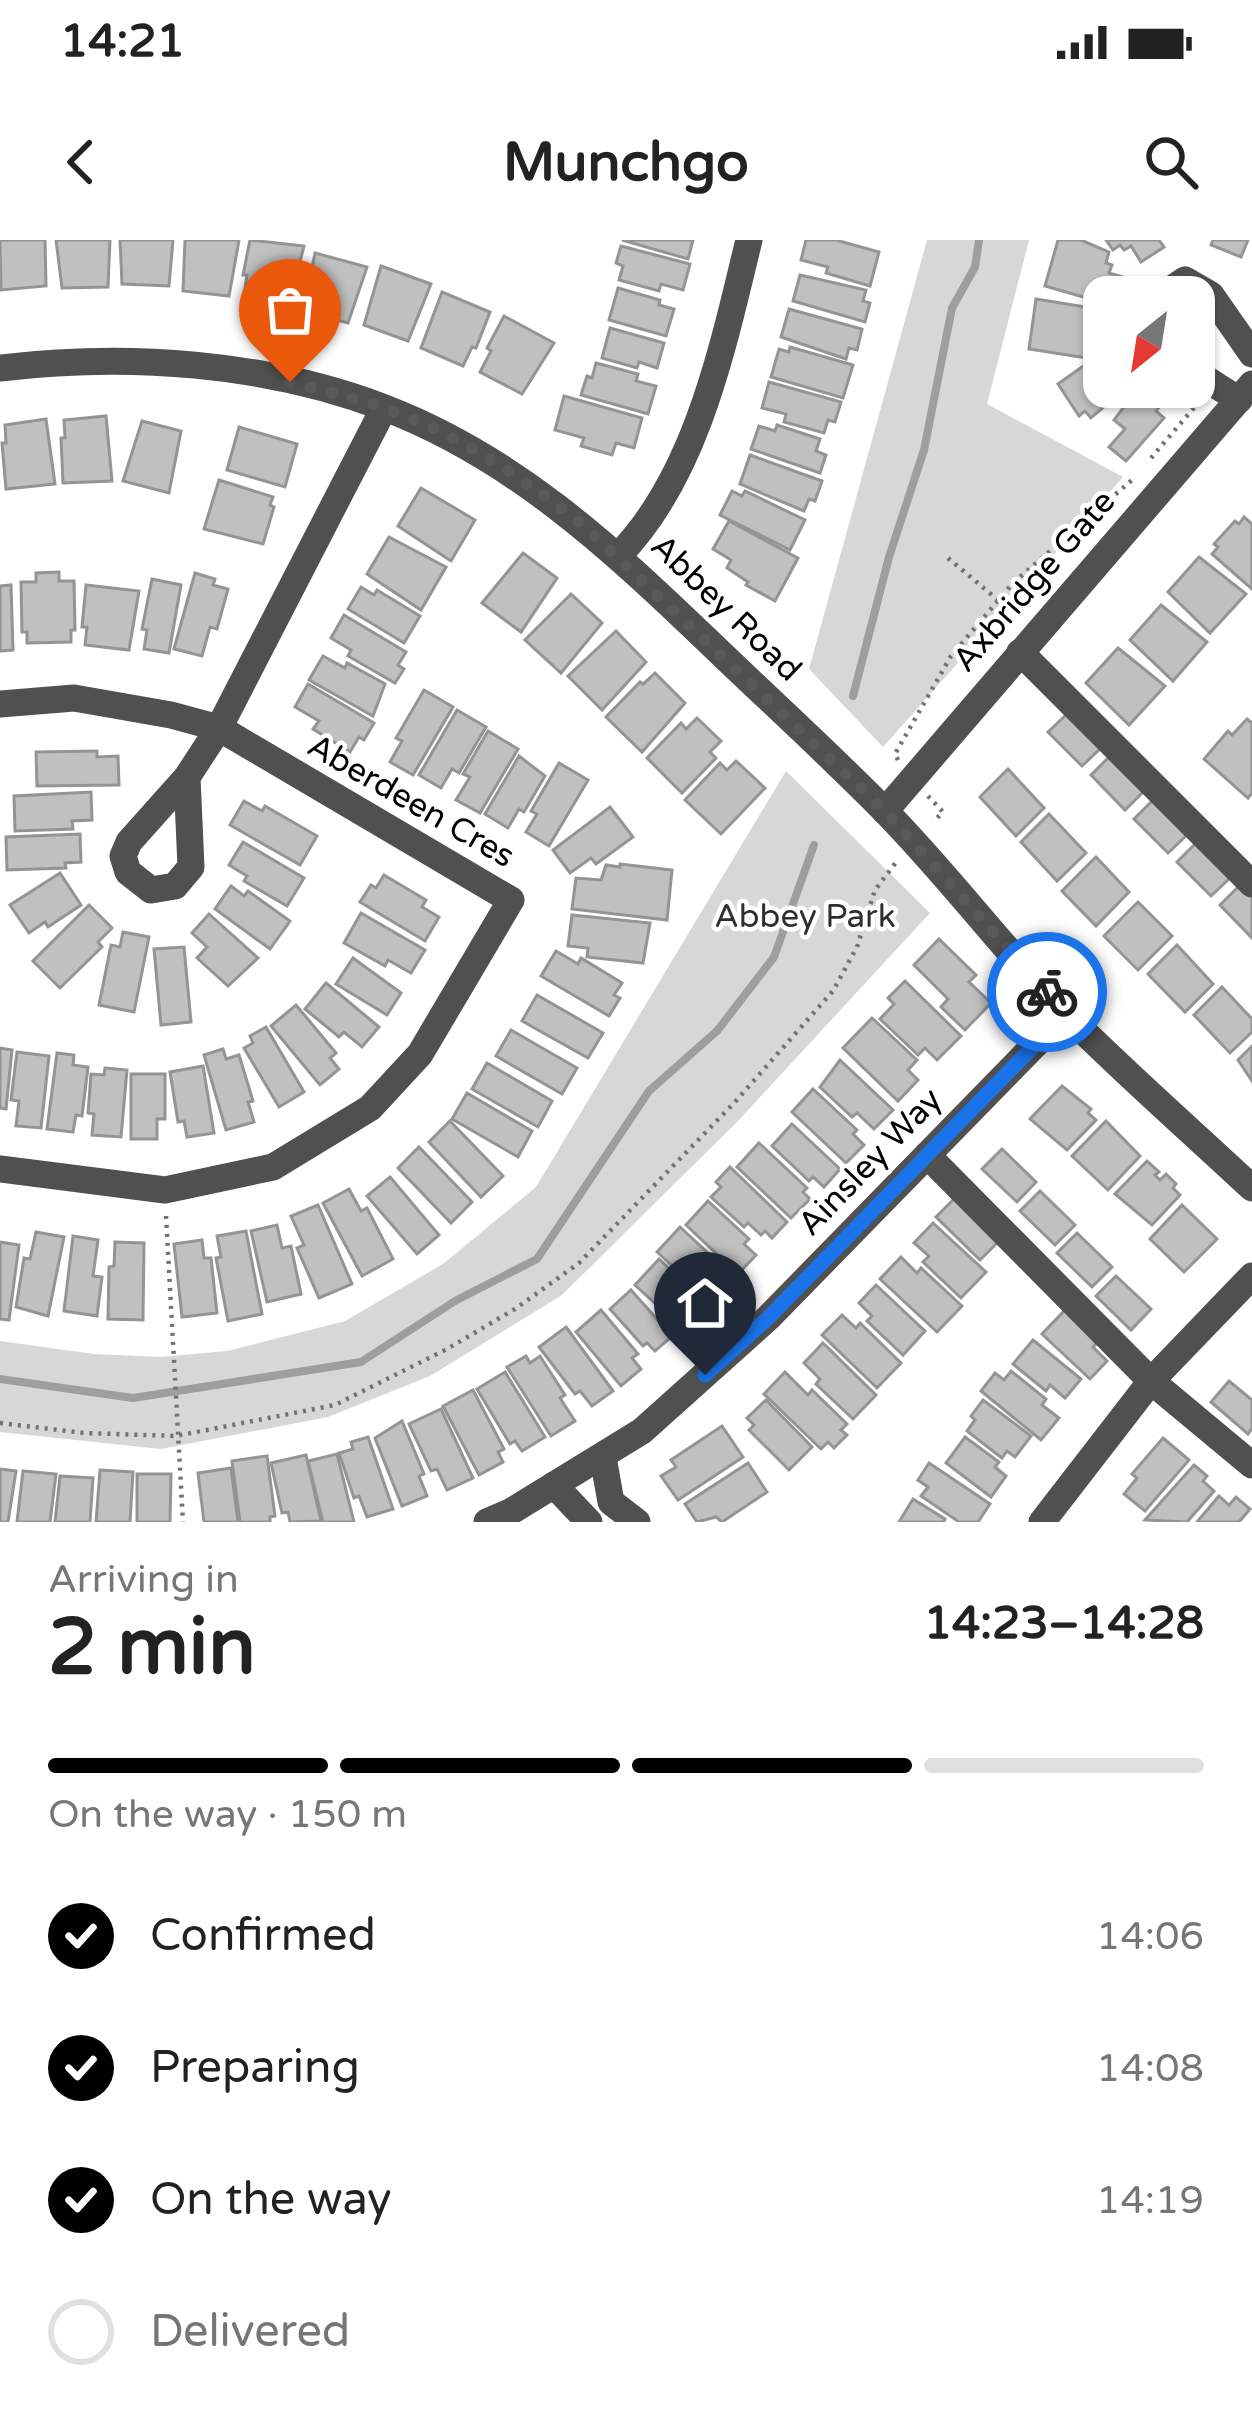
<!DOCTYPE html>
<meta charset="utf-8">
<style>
:root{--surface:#fff;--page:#f2f2f2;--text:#222;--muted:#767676;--line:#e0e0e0;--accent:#000}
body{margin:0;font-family:"Varela Round",sans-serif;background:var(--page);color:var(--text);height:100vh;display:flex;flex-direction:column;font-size:45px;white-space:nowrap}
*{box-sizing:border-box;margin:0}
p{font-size:39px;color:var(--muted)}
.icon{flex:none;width:66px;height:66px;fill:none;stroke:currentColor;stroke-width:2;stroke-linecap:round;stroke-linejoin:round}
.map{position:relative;height:1282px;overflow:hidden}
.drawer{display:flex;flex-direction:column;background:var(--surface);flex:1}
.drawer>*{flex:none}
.needle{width:78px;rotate:210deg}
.tools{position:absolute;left:1083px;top:36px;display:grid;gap:24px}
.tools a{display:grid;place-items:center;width:132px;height:132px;border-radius:24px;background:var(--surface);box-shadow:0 3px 9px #0004;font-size:60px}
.pin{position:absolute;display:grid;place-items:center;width:102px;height:102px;color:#fff;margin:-123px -51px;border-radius:50% 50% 50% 0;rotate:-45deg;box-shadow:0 0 12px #0007}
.pin .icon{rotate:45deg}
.courier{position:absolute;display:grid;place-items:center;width:120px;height:120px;margin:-60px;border:9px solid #1a73e8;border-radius:50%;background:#fff;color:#222;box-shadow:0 3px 15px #0007}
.summary em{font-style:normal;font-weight:700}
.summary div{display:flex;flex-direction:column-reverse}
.summary{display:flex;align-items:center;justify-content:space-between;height:204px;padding:0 48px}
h1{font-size:78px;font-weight:700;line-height:90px}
.bar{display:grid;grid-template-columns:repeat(4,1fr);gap:18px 12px;align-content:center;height:144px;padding:0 48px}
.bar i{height:15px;border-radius:9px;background:var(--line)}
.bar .current{background:var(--accent)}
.bar p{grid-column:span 4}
ol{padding:0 48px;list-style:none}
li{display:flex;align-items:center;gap:36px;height:132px}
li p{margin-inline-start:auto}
li .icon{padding:12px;border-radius:50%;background:var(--accent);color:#fff;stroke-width:4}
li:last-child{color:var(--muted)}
li i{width:66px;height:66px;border:6px solid var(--line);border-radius:50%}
.status{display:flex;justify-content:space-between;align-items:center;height:84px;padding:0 60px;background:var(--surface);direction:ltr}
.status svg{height:33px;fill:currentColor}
header{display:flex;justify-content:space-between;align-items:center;height:156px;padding:0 48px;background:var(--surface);font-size:54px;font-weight:700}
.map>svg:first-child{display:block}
.green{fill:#d7d7d7}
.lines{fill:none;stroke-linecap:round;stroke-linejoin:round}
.stream{stroke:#9e9e9e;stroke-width:8}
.building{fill:#c0c0c0;stroke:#949494;stroke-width:3}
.path{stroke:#727272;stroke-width:4.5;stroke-dasharray:3 6;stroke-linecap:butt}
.minor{stroke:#505050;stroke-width:27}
.done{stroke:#595959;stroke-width:12;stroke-dasharray:0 21.6}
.route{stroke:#1a73e8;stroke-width:15}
.labels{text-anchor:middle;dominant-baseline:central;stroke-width:9;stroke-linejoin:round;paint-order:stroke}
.street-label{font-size:33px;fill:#000;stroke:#fff}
.park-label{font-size:33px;fill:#2e2e2e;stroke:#fff}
</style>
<div class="status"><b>14:21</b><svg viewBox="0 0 49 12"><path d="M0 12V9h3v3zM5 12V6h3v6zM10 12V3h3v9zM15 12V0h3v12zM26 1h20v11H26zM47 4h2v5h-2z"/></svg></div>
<header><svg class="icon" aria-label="back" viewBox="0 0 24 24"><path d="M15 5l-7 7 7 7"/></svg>Munchgo<svg class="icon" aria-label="search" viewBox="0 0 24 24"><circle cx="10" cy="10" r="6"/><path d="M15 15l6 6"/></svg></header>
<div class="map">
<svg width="1252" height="1282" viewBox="0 0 1252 1282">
<rect width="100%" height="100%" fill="#fff"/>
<g class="green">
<polygon points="927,0 1029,0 987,164 1123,237 883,507 809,429"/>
<polygon points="786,531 930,673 737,882 562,1055 430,1136 328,1177 161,1209 0,1192 0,1101 94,1114 160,1117 227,1111 345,1081 443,1024 536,947"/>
</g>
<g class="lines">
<g class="stream">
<polyline points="853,456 889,317 924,210 952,68 975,27 979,0"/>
<polyline points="0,1139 133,1158 361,1122 455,1061 537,1019 649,851 717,791 774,717 814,605"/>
</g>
</g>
<g class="building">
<polygon points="0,0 45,0 46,46 1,50"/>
<polygon points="56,0 110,0 108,47 62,48"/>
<polygon points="120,0 173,0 169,46 122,44"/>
<polygon points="185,0 239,0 229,56 183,51"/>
<polygon points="250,0 304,6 289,64 244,55 247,35 243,35"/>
<polygon points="622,0 693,0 688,19"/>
<polygon points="806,0 836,0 879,12 870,46 826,33 828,27 801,20"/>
<polygon points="1058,0 1081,0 1109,12 1106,23 1112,25 1109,33 1133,40 1128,57 1104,57 1104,63 1045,46"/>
<polygon points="1106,0 1159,0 1164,7 1141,22 1131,6 1124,10 1120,5 1113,10"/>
<polygon points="1213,0 1248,0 1241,17 1211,5"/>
<polygon points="621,6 690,24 683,50 661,44 659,51 619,40 623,26 616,23"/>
<polygon points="315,13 367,27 348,83 303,71"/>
<polygon points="381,26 431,44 408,101 364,85"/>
<polygon points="800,35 866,50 863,61 870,63 865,82 793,61"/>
<polygon points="618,48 660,60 659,65 674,69 666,96 609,80"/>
<polygon points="442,52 490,72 476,108 472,107 463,126 421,108"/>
<polygon points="1036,59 1104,70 1104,100 1091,98 1087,118 1029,109"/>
<polygon points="789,69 862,89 857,110 849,108 846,119 781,97"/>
<polygon points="504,76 554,103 522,154 480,132 491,111 487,108"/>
<polygon points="610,88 664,103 657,128 639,122 637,128 602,118"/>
<polygon points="790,107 853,125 843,158 771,137 779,109 789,112"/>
<polygon points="1096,117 1104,123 1104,147 1127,147 1091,178 1085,171 1079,176 1058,144"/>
<polygon points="596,123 638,134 636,141 656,146 648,174 581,155 587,136 592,138"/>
<polygon points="769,142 841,162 835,182 828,180 824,193 784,182 786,174 762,168"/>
<polygon points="1139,147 1159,147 1169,156 1156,171 1164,178 1126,221 1109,207 1125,189 1114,180"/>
<polygon points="564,156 642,178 634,208 616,203 612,215 581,206 584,198 555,190"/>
<polygon points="106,176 112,241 63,243 61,198 65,198 64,180"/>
<polygon points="46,179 55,244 6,249 2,203 6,203 5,185"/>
<polygon points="142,181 181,191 169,253 123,241"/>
<polygon points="777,185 820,199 816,211 826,215 820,233 751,209 759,186 775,191"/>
<polygon points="239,187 297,204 285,247 227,230"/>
<polygon points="750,215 822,241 815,261 809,259 804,271 740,244"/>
<polygon points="219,240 273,257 270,265 274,267 263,304 204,289"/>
<polygon points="421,248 475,280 451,321 398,286"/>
<polygon points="732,251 742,256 745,251 805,280 790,310 720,275"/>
<polygon points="1244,277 1252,284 1252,349 1212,314 1218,307 1214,304 1235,281 1239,284"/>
<polygon points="729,281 798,318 775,361 746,345 748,342 727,328 731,320 713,309"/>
<polygon points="389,297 446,327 421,370 367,334"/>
<polygon points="523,313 557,338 521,392 482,363"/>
<polygon points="1199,317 1246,354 1210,393 1168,352"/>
<polygon points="59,332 59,341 74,341 75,390 71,390 71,402 27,403 27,392 22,392 21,342 36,342 36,333"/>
<polygon points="195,333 215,339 213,345 228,349 217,389 210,387 202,416 174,409"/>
<polygon points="152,339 181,345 169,413 144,409 147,390 142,389"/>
<polygon points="11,345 13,410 0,411 0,346"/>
<polygon points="86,345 139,351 129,410 85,405 87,387 82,387"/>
<polygon points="361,347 374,355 377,350 420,376 404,403 348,369"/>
<polygon points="571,354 602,383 561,433 525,400"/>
<polygon points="1161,365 1207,402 1173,441 1130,400"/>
<polygon points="344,375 406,412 398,425 404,429 395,443 348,416 351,410 331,398"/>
<polygon points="616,391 646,422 602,470 568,436"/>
<polygon points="1118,408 1165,446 1129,485 1086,443"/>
<polygon points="323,416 345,428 347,423 385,444 373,476 309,440"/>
<polygon points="655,433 685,463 642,512 606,477 640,442 643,444"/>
<polygon points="308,444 374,483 364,500 359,497 350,512 313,489 319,481 295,467"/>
<polygon points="424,450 453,467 413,535 390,522 402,501 396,498"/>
<polygon points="457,470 486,487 459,533 452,529 441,548 419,535"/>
<polygon points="1069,472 1103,506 1082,526 1048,492"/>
<polygon points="697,478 721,501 710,512 716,518 682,553 647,518 681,483 686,489"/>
<polygon points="1247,479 1252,483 1252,553 1248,558 1204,519 1228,491 1232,495"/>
<polygon points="488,491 518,509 480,573 456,560 470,537 463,534"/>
<polygon points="97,511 97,517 118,516 119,545 37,546 36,512"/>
<polygon points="1111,515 1146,549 1125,570 1091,535"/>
<polygon points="519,516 545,536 524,572 519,569 508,588 485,574"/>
<polygon points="736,521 765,548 721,594 685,560 720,523 727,530"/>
<polygon points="559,523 588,540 549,606 526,592 537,574 531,571"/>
<polygon points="1008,529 1044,568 1016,596 980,557"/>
<polygon points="91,552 92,580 72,581 73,589 15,591 14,556"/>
<polygon points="1154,559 1189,593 1168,613 1134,579"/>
<polygon points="244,561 262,571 265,566 317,596 300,625 230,585"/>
<polygon points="610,567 633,597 596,624 591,618 570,633 553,610"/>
<polygon points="1049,574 1086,613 1057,641 1021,602"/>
<polygon points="80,594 81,622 65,623 66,628 7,630 6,597"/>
<polygon points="243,602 304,638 287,666 244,641 247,636 229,625"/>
<polygon points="1197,602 1232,636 1211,656 1177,622"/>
<polygon points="1096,617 1129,652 1096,686 1062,651"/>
<polygon points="620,624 672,630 667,680 572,669 576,638 601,640 606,625 620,627"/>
<polygon points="60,633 81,665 48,687 45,682 29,693 10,665"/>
<polygon points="384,635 426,660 422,667 439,677 425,701 360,662 371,645 376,648"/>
<polygon points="1240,645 1252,657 1252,698 1220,665"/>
<polygon points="231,646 244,656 248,651 290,681 270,709 215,669"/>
<polygon points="1138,662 1172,696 1138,730 1104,696"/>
<polygon points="89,665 112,688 98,702 102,707 60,748 33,721"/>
<polygon points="361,673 425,710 411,733 388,720 385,726 344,703"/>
<polygon points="209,674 258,718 228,746 197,718 207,707 192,693"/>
<polygon points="572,675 650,683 643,723 587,717 588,708 568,706"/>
<polygon points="123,692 149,697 134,772 99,765 111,705 120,707"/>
<polygon points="939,699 976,735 969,742 991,763 965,790 941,767 948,759 914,725"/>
<polygon points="1177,705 1213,744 1185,772 1148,734"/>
<polygon points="184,707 191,782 161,785 154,709"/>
<polygon points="556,711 578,724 581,718 622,743 614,755 620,758 609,776 541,736"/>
<polygon points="353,718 401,753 387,775 336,744"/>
<polygon points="905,741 961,796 937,820 925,808 918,815 880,779 894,764 888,758"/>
<polygon points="326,743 379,787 362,807 344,792 339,797 305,769"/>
<polygon points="1222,747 1252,779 1252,792 1230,813 1194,775"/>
<polygon points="537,755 603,793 588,818 522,781"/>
<polygon points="296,765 336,813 330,818 339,829 320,845 271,786"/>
<polygon points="872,778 917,820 908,830 918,840 898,861 843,808"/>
<polygon points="266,787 304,852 279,867 244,808 253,803 250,796"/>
<polygon points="511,790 577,828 562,854 496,816"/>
<polygon points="1252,806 1252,841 1238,820"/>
<polygon points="0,808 12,810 6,869 0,868"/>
<polygon points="223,809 226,819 239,815 253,861 248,862 254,882 226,890 204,815"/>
<polygon points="17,812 49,816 41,888 16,886 19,861 11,860"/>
<polygon points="57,813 74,815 73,825 88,827 82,876 76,875 73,892 47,889"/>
<polygon points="840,820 893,870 874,889 857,873 852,877 820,847"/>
<polygon points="487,823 552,861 538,887 472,849"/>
<polygon points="203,826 214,893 187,897 184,881 178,882 170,832"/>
<polygon points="105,828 127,830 121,897 92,895 94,874 88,873 91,834 104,835"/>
<polygon points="131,834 165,834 165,879 157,879 157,899 131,899"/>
<polygon points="1062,846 1091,869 1088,873 1096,880 1067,910 1030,879"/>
<polygon points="813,849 857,890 853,894 864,905 846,923 792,872"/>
<polygon points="467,853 532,891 518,917 452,879"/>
<polygon points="450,881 503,936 481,957 429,902"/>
<polygon points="1106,881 1140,916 1108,950 1072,916"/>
<polygon points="792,884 840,929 824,947 813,937 809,941 772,906"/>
<polygon points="759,903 807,948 803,952 810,959 791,978 737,927"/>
<polygon points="419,907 472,962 451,983 398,928"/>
<polygon points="1002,909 1036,942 1017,962 982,929"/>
<polygon points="1147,921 1159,932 1155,935 1160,940 1166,934 1176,944 1173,948 1180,955 1152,985 1115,954"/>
<polygon points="730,927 787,982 772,998 765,991 761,995 748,983 744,987 711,957 721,947 716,942"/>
<polygon points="390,937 439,995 417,1014 367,956"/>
<polygon points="349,949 361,971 367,968 393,1019 362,1036 323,963"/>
<polygon points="1040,951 1075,985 1055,1005 1020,971"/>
<polygon points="955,958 1004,996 980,1020 936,977"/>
<polygon points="708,961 749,999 744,1004 756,1015 738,1034 686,985"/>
<polygon points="318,965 352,1044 319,1058 297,1008 304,1005 291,976"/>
<polygon points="1182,965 1217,999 1184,1032 1150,999"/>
<polygon points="933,983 986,1032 961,1058 923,1022 929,1016 914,1003"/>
<polygon points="277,985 282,1008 291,1006 301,1054 267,1062 251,991"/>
<polygon points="680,987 736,1039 717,1059 709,1051 705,1056 657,1012"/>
<polygon points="246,991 262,1074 228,1081 216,1018 221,1017 217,996"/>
<polygon points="36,992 64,997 48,1076 16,1067 24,1018 30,1019"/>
<polygon points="1077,993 1112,1027 1092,1047 1057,1013"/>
<polygon points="73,996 98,1000 93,1036 102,1037 97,1076 64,1071"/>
<polygon points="202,1000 204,1018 211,1018 217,1073 182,1077 174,1004"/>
<polygon points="0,1002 19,1005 9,1080 0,1079"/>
<polygon points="115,1002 144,1003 143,1080 108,1079 109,1027 114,1026"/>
<polygon points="901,1017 917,1033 921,1028 962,1066 937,1092 880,1039"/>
<polygon points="659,1019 697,1054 693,1059 705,1070 685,1091 635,1045"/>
<polygon points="1116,1036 1151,1069 1131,1090 1096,1056"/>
<polygon points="876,1045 925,1091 903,1115 867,1081 872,1076 859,1063"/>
<polygon points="631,1050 672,1096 655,1111 647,1103 643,1106 610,1069"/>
<polygon points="1066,1069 1099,1101 1093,1107 1107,1121 1090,1139 1042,1094"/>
<polygon points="601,1070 638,1114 632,1118 641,1129 621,1146 576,1092"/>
<polygon points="842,1075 856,1088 860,1083 901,1123 877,1148 822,1095"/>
<polygon points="566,1087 613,1151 592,1166 580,1151 575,1154 539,1107"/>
<polygon points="1033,1100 1081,1139 1065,1158 1050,1145 1046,1151 1013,1124"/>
<polygon points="823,1103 876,1155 853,1179 816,1144 820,1139 804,1123"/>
<polygon points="526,1116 530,1123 540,1116 565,1155 560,1158 575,1181 551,1196 507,1127"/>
<polygon points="1011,1131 1046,1159 1042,1165 1059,1178 1041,1200 981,1151 995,1133 1004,1140"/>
<polygon points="505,1132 545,1197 522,1211 515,1201 510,1204 477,1149"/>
<polygon points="785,1132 808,1155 812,1150 847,1184 841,1190 847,1195 834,1208 828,1202 821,1209 764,1154"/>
<polygon points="1229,1141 1252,1160 1252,1188 1248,1194 1211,1162"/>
<polygon points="473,1150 504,1209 498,1212 503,1222 479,1235 443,1166"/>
<polygon points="766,1160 812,1207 789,1230 749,1190 754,1185 747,1178"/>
<polygon points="983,1160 1031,1196 1015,1217 1007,1211 1002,1218 967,1191 975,1180 971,1176"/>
<polygon points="441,1169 473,1238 447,1250 437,1229 431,1231 409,1184"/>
<polygon points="402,1181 424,1234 419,1236 427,1256 402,1266 375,1198"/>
<polygon points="722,1186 743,1217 678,1260 661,1236 676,1227 671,1220"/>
<polygon points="368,1197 393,1269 367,1277 359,1256 354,1258 339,1213 353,1209 351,1202"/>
<polygon points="965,1197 999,1222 995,1227 1006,1236 991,1257 946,1223"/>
<polygon points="1163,1198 1189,1220 1145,1271 1124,1254 1137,1238 1132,1234"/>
<polygon points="337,1214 354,1282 323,1282 308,1221"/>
<polygon points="306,1215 321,1281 290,1282 288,1272 282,1273 271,1223"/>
<polygon points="267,1216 275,1276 270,1277 270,1282 240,1282 232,1221"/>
<polygon points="748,1223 767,1252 722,1282 716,1277 697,1282 685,1264"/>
<polygon points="929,1223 990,1264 978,1282 959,1282 921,1256 928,1247 918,1240"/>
<polygon points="1194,1225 1207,1236 1203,1241 1214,1251 1187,1282 1145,1280"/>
<polygon points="231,1228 238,1282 204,1282 198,1233"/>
<polygon points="0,1229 16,1231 8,1282 0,1282"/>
<polygon points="100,1230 133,1232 130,1282 96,1282"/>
<polygon points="23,1231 56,1234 50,1282 17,1282"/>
<polygon points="137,1234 171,1234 170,1282 137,1282"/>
<polygon points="60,1236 93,1238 90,1282 55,1282"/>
<polygon points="1219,1256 1229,1265 1236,1257 1250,1269 1239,1282 1197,1282"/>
<polygon points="913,1259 945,1279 944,1282 899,1282"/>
</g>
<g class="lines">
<g class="path">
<polyline points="1151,218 1198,163"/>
<polyline points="948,318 998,360"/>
<polyline points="898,520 895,514 951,416 1013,343 1132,240"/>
<polyline points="928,556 943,572 933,582"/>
<polyline points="166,976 183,1282"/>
<polyline points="0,1183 84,1193 176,1196 335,1165 447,1109 515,1069 579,1023 735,862 833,751 857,707 875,650 897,621"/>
</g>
<g class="minor">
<polyline points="1160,57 1185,40 1211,55 1252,114"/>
<path d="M0 128C127 113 265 122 385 168 513 217 610 307 707 400 766 457 827 512 884 570 948 635 1003 709 1066 774 1126 834 1190 890 1252 948"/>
<polyline points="1194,131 1239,160"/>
<path d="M619 315C697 235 723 106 749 0"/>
<polyline points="1020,412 1252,644"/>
<polyline points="0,464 74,458 171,475 219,488 511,660 420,814 370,868 273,927 165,950 0,929"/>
<polyline points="187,537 191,627 175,646 151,650 128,632 123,616 129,602 187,537 219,488 384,168"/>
<polyline points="885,571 1252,144"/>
<polyline points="927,915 1151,1141 1252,1225"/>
<polyline points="603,1217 611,1262 637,1282"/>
<polyline points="554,1245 589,1282"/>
<polyline points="487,1282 510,1272 642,1191 768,1078 1066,773"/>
<polyline points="1042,1282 1151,1141 1252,1036"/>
</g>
</g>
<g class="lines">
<path class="done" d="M290 142C320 150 351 157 381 167 454 191 523 238 583 285L885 571 1047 752"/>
<polyline class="route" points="705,1135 768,1078 1066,773 1047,752"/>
</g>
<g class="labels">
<g class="street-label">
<text transform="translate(1034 341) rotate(-49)">Axbridge Gate</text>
<text transform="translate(726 368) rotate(44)">Abbey Road</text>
<text transform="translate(411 561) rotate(30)">Aberdeen Cres</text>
<text transform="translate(870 922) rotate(-46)">Ainsley Way</text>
</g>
<g class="park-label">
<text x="805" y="676">Abbey Park</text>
</g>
</g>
</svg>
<div class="tools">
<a><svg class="needle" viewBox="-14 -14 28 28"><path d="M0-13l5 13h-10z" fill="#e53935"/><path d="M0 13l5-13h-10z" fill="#767676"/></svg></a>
</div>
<div class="pin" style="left:290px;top:142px;background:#ea580c"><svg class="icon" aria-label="bag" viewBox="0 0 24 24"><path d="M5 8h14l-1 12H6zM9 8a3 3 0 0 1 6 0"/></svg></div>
<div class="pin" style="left:705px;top:1135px;background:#1f2937"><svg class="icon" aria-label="home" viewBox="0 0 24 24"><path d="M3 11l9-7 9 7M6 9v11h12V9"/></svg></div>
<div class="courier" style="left:1047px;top:752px"><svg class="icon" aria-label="bike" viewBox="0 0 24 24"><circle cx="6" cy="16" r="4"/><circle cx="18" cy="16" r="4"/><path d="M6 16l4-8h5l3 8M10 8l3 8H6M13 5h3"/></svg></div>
</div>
<section class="drawer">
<div class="summary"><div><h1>2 min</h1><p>Arriving in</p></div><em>14:23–14:28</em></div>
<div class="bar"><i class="current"></i><i class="current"></i><i class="current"></i><i></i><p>On the way · 150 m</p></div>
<ol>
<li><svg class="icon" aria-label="check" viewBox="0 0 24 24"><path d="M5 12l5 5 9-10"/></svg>Confirmed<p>14:06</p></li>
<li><svg class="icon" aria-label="check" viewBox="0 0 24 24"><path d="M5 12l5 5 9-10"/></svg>Preparing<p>14:08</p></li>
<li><svg class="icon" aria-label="check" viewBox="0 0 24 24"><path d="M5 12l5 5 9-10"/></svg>On the way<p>14:19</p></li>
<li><i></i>Delivered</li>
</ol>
</section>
